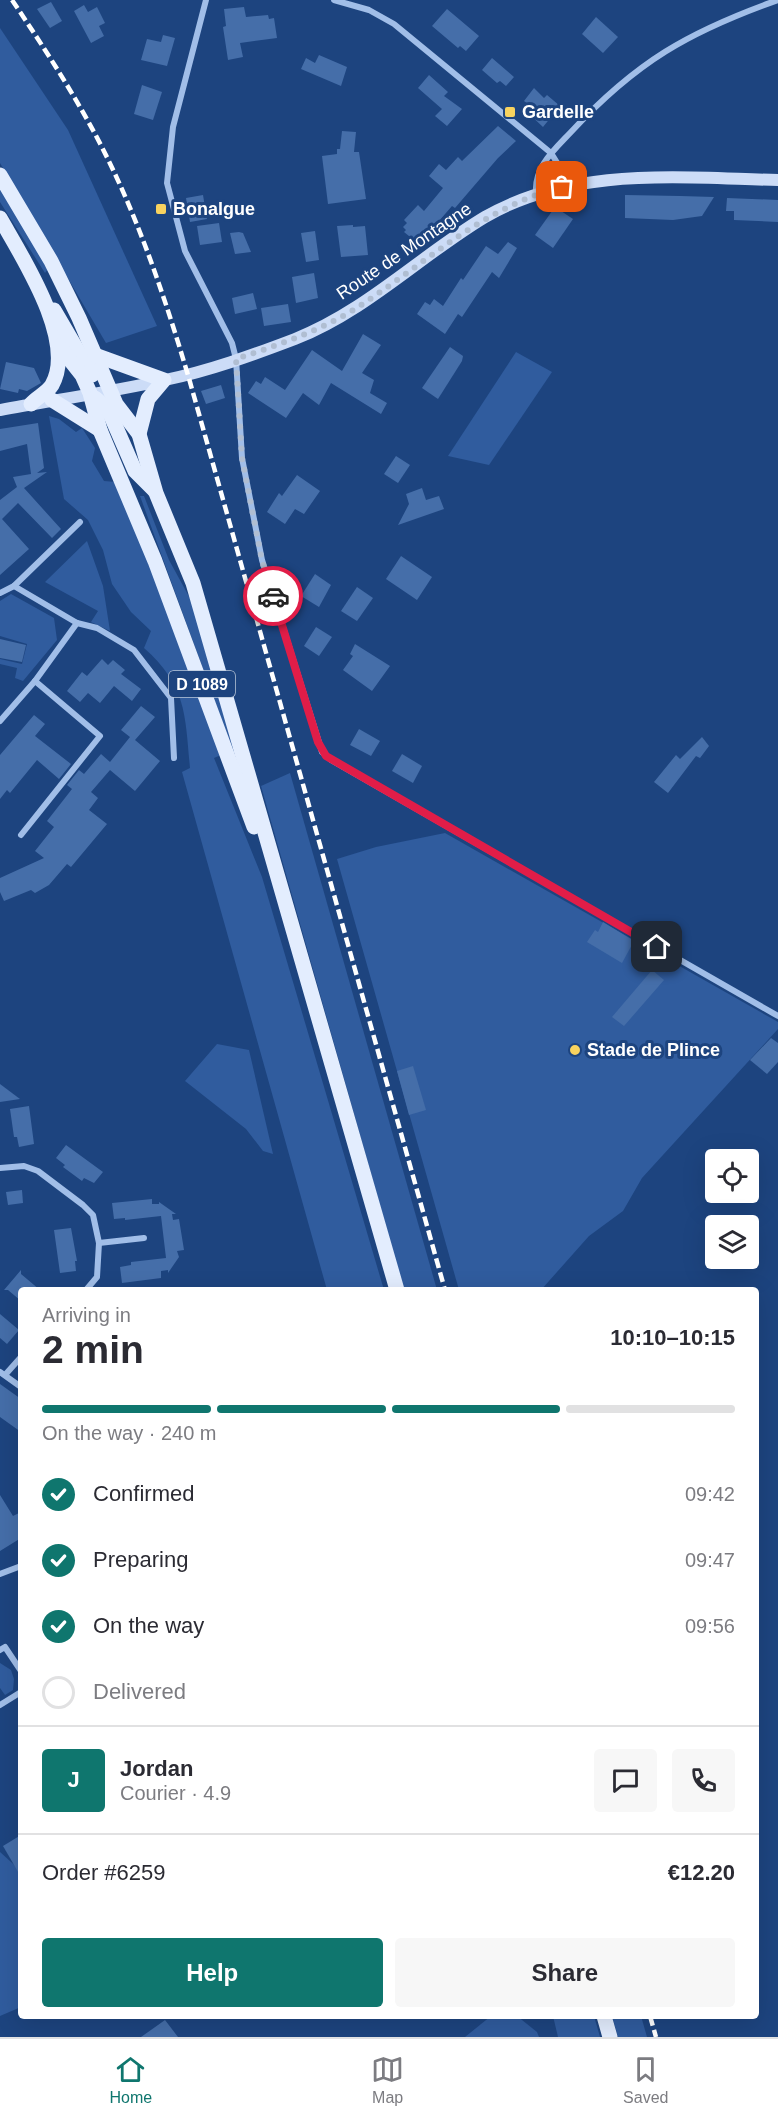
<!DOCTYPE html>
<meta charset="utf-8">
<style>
:root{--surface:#fff;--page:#f7f7f7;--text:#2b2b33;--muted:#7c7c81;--line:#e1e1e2;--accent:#0f766e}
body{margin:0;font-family:Helvetica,sans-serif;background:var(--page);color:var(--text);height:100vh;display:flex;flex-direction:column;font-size:22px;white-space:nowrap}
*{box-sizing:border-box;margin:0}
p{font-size:20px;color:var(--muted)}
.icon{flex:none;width:33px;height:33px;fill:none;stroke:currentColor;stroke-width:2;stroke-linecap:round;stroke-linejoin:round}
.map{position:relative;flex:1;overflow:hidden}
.sheet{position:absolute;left:18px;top:1287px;width:741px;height:732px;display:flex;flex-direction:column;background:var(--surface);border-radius:6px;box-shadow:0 6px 24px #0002}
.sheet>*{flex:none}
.controls{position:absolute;left:705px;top:1149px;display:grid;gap:12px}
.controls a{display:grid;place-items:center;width:54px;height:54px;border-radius:6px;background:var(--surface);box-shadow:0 6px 24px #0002;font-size:30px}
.pin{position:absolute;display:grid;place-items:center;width:51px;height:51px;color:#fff;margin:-26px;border-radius:12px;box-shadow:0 3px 9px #0006}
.courier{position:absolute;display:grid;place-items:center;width:60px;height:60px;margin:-30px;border:4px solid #e11d48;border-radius:50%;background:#fff;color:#222;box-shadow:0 2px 8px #0007}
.overview em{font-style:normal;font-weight:600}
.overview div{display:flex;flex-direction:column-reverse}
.overview{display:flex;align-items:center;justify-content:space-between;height:102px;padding:0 24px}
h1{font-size:39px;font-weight:600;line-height:45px}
.bar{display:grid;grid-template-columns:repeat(4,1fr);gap:9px 6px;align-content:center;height:72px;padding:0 24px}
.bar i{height:8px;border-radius:4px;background:var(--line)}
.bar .selected{background:var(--accent)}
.bar p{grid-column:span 4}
.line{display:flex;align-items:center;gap:15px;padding:0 24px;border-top:2px solid var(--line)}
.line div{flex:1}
.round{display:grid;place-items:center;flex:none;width:63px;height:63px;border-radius:6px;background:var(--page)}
ol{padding:0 24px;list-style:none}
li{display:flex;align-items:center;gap:18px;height:66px}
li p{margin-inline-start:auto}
li .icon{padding:6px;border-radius:50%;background:var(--accent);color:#fff;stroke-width:4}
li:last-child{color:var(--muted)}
li i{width:33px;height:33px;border:3px solid var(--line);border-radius:50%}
.primary-button{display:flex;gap:12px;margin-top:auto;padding:12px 24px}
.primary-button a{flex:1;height:69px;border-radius:6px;background:var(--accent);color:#fff;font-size:24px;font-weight:600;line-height:69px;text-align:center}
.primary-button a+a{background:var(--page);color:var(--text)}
.menu{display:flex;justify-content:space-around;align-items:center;height:84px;border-top:2px solid var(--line);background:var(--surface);font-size:16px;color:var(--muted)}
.menu a{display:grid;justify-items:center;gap:3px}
.menu .selected{color:var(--accent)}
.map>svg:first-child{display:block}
.green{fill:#305c9e}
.building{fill:#456ea9}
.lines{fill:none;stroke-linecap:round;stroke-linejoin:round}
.minor{stroke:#a1bee8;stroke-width:6}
.secondary{stroke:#ccdcf7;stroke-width:12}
.primary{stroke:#e3edfe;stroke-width:15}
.rail{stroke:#fff;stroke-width:4.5;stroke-dasharray:10 4.5;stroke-linecap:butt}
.done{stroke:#b0bed2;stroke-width:6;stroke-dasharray:0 10.8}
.route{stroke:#e11d48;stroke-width:8}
.poi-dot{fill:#f8d35f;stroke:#1d447f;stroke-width:2}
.labels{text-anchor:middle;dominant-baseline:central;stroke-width:6;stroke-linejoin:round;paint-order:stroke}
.shield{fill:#1d447f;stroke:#bbc7d9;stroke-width:1.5}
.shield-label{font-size:16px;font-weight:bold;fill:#fff}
.poi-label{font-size:18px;font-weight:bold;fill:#fff;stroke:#1d447f;text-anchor:start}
.street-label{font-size:18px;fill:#fff;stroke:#1d447f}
</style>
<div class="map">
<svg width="778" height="2037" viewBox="0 0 778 2037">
<rect width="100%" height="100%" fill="#1d447f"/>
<g class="green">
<polygon points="0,28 68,130 157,326 106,343 0,163"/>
<polygon points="0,184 48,269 45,273 0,202"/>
<polygon points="516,352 552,372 489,465 448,456"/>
<path d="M49 416 59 419 76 432 82 428 95 448 92 461 104 481 116 482 127 505 221 755 214 758 262 877 384 1290H327L182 772 190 768C185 715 187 686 144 648L151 631 131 612 112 584 103 550 88 520 64 499Z"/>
<polygon points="140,496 144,496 169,560 192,602 239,754 234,754"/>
<polygon points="87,541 103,586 110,631 91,622 98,611 45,582"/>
<polygon points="11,594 54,618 57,640 23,681 15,678 17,668 0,664 0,659 22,664 27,644 0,636 0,601"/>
<polygon points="290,773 437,1290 404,1290 261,786"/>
<polygon points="445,833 778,1022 778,1029 642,1178 623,1211 589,1236 541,1290 459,1290 337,859 376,847"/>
<polygon points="217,1044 249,1050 273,1154 263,1151 246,1129 185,1081"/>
<polygon points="0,1663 11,1670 14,1679 13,1690 5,1695 0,1688"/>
<polygon points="0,1852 21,1871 21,2007 0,2016"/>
<polygon points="491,2016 517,2016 537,2032 539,2037 465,2037"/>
<polygon points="553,2016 594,2016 600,2037 558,2037"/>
<polygon points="612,2016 641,2016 647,2037 618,2037"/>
</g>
<g class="building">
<polygon points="51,2 62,21 50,28 37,9"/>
<polygon points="84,5 88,12 97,7 105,23 99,26 104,36 91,43 74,11"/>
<polygon points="244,7 246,17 268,15 269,19 274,18 277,38 240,43 243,57 228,60 223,27 226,26 224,9"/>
<polygon points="447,9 479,36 466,51 460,46 458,48 432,26"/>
<polygon points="596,17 618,37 603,53 582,34"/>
<polygon points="163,35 175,38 167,66 141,60 147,39 161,42"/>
<polygon points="319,55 347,67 341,86 301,69 306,58 315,63"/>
<polygon points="492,58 514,77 506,86 500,81 497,83 482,70"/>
<polygon points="429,75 448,92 444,96 462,109 447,126 435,116 442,109 418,88"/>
<polygon points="142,85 162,92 153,120 134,114"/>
<polygon points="534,88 544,98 547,95 560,106 543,127 527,112 532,107 524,101"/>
<polygon points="498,126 516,141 498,158 455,208 452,206 419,244 404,232 406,230 403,227 407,223 404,220 418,205 424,211 443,188 429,176 439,164 446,170 458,157 462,161"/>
<polygon points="342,131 356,132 354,152 359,152 366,199 328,204 322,156 337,154 337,149 340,149"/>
<polygon points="203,195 207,219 190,222 186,198"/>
<polygon points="625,195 680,196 714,197 702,216 673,220 625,218"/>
<polygon points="727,198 778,200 778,222 734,220 734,211 726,211"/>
<polygon points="555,207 573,219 553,248 535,235"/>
<polygon points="219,223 222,242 200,245 197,226"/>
<polygon points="353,225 353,227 365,226 368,255 341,257 337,226"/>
<polygon points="315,231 319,260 306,262 301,233"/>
<polygon points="239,232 243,233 251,252 235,254 230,233"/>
<polygon points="508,242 517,248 499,278 492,272 462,317 458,314 445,334 417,314 425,302 430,305 434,299 443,306 461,278 463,280 486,246 498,254"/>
<polygon points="314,273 318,298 296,303 292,277"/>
<polygon points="253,293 257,309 235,314 232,298"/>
<polygon points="288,304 291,322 264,326 261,308"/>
<polygon points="363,334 381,345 362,373 374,380 370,393 387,403 381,414 331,383 319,405 303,393 286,418 248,393 256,381 261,384 265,377 285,390 312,350 342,371"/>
<polygon points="450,347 463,356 462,361 438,399 422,388"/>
<polygon points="6,362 34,368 41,383 27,391 19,389 18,393 0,389"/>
<polygon points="221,385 225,398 206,404 201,391"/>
<polygon points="38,423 44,468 37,473 47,472 24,488 61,529 52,538 18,503 2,519 29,549 0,575 0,500 17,487 13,477 31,474 27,444 0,451 0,429"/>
<polygon points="396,456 410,465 398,483 384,474"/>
<polygon points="297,475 320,491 304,514 295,509 285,524 267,512 279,493 282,496"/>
<polygon points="422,488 426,500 439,496 444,509 398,525 409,504 406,494"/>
<polygon points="401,556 432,577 417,600 386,579"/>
<polygon points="315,574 331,585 319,607 301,596"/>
<polygon points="357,587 373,598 357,621 341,611"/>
<polygon points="316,627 332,637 319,656 304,646"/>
<polygon points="0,639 26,645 22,662 0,658"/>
<polygon points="355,644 390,666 372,691 343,670 353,656 350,654"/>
<polygon points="102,659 108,665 113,660 125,670 121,674 141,689 132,701 114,686 100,703 88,693 80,702 67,691 82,672 87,676"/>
<polygon points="141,706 155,717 135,740 160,761 135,791 110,770 91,792 98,798 89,810 107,824 71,867 67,864 49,885 35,893 31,890 4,901 0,892 0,878 44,858 35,851 54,827 47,821 72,789 67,785 79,770 84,774 101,754 110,762 130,737 121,730"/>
<polygon points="34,715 45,724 35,736 71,764 59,779 37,760 10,793 7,790 0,799 0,755"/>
<polygon points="359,729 380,741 371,756 350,745"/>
<polygon points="702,737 709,746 700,758 696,756 668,793 654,782 676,755 680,759"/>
<polygon points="402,754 422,766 413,783 392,771"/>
<polygon points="603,922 634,941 622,963 587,942 595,930 598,932"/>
<polygon points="652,970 664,980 624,1026 612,1017"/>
<polygon points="771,1038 778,1043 778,1062 767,1074 750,1060"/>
<polygon points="413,1066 426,1110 409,1115 397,1071"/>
<polygon points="0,1084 20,1099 0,1102"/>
<polygon points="29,1106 34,1144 19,1147 17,1137 14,1137 10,1109"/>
<polygon points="66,1145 103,1172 94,1183 84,1178 82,1181 63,1167 65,1165 56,1158"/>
<polygon points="22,1190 23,1203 8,1205 6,1192"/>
<polygon points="152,1199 152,1204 159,1204 159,1202 176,1214 172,1214 173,1220 179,1219 184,1250 177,1251 179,1257 168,1273 168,1270 161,1271 161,1278 122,1283 120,1267 131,1265 131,1262 166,1258 161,1216 125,1220 125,1218 114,1219 112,1203"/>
<polygon points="71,1228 77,1261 75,1261 76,1271 60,1273 54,1230"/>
<polygon points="21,1270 21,1274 40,1290 21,1290 21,1301 8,1290 4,1290"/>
<polygon points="0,1314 19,1330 7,1344 0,1338"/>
<polygon points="0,1384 21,1399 21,1432 0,1417"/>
<polygon points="0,1495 13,1516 21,1512 21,1538 0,1551"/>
<polygon points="21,1835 21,1877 3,1846"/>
<polygon points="165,2020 178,2037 141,2037 158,2025"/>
</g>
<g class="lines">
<g class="minor">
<polyline points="206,0 173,127 167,183 185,251 232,343 236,359 242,458 262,560 322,752 331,760 778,1016"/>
<polyline points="334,0 369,10 394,24 551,153 571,185"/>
<path d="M536 193C534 167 554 150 571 132 636 62 688 32 778 0"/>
<polyline points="14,586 77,623 97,628 134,650 171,698 174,758"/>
<polyline points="0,593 14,586 80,522"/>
<polyline points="0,721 35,681 77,623"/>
<polyline points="21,835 100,736 35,681"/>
<polyline points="0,1168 24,1166 38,1171 83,1205 93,1215 99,1243"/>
<polyline points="86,1290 97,1277 99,1243 144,1238"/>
<polyline points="0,1372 21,1387"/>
<polyline points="5,1375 21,1357"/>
<polyline points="0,1574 21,1566"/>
<polyline points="0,1650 5,1647 21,1671"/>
<polyline points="0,1705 21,1692"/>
<polyline points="544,2016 546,2016"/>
</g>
<path class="secondary" d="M0 410C55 400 111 392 165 380 209 371 253 355 295 339 366 311 420 256 485 217 573 166 680 178 778 180"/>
<g class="primary">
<polyline points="0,175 51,261 79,318 116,404 139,434 156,493 193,583 397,1290"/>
<path d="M0 218C22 257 77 341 52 385 47 393 37 397 31 404"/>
<polyline points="54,310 92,375"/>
<polyline points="59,346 82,375 90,393 100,430 155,561 254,827"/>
<polyline points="95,355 164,380 148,399 139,434"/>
<polyline points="95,398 108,409 135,471 154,490"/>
<polyline points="52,400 100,430"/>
<polyline points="604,2016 610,2037"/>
</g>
<g class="rail">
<path d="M12 0C41 43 69 86 94 132 136 210 165 297 190 382L445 1290"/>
<polyline points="650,2016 656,2037"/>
</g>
</g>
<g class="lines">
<path class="done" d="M273 596 262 561 242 458 236 359C275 346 314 333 350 312 420 269 479 208 562 187"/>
<polyline class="route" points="273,596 318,742 326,756 657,947"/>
</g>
<g class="poi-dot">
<rect x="504" y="106" width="12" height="12" rx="3"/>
<rect x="155" y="203" width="12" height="12" rx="3"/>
<circle cx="575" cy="1050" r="6"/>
</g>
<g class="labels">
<rect class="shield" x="169" y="671" width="66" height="26" rx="4.5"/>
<g class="shield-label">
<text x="202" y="684">D 1089</text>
</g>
<g class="poi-label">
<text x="522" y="112">Gardelle</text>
<text x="173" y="209">Bonalgue</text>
<text x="587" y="1050">Stade de Plince</text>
</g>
<g class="street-label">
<text transform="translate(404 251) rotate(-34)">Route de Montagne</text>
</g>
</g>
</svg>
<div class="controls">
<a><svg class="icon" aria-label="locate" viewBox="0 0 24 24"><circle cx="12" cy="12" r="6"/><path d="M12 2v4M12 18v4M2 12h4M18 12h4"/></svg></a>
<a><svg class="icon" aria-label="layers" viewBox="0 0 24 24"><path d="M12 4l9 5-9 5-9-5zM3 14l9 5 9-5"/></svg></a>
</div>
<div class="pin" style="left:562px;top:187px;background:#ea580c"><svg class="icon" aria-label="bag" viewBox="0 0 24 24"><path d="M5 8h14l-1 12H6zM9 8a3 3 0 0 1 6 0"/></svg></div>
<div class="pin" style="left:657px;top:947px;background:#1f2937"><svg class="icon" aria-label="home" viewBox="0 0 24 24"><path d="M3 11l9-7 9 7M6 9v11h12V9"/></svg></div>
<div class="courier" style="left:273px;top:596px"><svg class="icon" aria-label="car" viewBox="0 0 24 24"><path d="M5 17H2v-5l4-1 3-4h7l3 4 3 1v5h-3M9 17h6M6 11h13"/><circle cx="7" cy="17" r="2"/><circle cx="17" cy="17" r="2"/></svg></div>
<section class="sheet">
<div class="overview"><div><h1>2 min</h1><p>Arriving in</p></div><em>10:10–10:15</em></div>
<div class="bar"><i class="selected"></i><i class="selected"></i><i class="selected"></i><i></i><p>On the way · 240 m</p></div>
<ol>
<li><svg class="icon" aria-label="check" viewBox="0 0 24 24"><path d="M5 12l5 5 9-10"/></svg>Confirmed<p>09:42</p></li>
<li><svg class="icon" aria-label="check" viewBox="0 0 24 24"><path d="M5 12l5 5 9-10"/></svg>Preparing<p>09:47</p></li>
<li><svg class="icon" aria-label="check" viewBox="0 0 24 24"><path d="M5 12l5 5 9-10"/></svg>On the way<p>09:56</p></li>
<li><i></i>Delivered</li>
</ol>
<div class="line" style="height:108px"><b class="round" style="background:var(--accent);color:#fff">J</b><div><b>Jordan</b><p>Courier · 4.9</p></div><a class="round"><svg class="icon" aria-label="chat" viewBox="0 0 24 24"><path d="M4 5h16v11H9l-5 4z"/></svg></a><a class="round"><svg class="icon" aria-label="phone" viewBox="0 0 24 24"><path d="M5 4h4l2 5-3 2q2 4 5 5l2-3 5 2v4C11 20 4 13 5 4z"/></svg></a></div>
<div class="line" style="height:78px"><div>Order #6259</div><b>€12.20</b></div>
<div class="primary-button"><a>Help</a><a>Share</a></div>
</section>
</div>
<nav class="menu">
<a class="selected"><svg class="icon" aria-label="home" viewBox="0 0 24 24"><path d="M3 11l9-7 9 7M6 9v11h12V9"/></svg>Home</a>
<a><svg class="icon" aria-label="map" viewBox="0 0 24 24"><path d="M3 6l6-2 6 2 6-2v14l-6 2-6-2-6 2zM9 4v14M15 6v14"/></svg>Map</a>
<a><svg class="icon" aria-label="saved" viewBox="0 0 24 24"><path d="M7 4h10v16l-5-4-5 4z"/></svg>Saved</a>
</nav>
